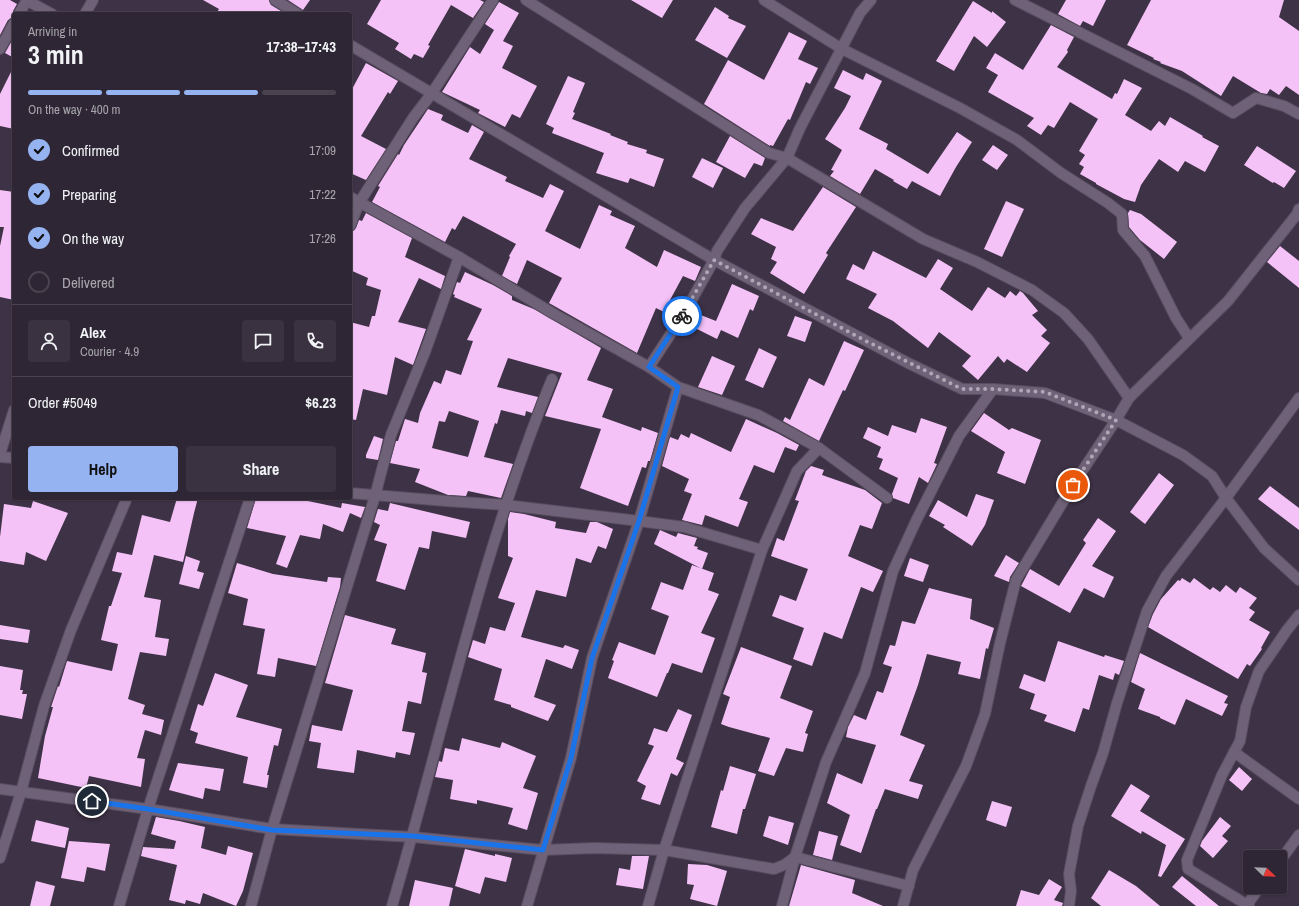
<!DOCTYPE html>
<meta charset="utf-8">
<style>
:root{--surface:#2e2634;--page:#3a3240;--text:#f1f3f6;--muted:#a7a5ac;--line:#49434f;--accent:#95b2f1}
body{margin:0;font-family:"Archivo Narrow",sans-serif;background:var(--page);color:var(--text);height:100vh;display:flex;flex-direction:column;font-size:15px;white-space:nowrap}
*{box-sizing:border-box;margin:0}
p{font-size:13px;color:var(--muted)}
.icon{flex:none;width:22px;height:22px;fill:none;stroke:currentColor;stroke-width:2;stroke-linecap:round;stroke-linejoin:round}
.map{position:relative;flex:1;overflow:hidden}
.details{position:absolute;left:12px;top:12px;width:340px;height:488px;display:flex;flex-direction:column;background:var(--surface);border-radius:4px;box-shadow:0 1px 3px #0004,0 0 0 1px var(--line)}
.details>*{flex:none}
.needle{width:26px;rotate:113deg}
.buttons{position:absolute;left:1243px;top:850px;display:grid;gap:8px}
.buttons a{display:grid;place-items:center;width:44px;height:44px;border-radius:4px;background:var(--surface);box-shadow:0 1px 3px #0004,0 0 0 1px var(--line);font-size:20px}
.pin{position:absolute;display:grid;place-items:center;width:34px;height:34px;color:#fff;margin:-17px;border:2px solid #fff;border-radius:50%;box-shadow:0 1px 4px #0007}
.courier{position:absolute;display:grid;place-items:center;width:40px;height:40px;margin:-20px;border:3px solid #1a73e8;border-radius:50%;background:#fff;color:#222;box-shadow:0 1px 5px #0007}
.overview em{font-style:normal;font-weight:700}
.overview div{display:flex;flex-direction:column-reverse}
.overview{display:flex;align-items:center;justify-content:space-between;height:68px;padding:0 16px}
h1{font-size:26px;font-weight:700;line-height:30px}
.bar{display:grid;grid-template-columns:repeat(4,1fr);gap:6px 4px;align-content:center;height:48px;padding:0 16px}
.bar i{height:5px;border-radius:3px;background:var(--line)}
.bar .current{background:var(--accent)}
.bar p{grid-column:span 4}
.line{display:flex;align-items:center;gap:10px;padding:0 16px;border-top:1px solid var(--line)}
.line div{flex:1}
.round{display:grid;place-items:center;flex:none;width:42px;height:42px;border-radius:4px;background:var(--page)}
ol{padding:0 16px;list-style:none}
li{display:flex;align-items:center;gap:12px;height:44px}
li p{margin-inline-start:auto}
li .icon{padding:4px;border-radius:50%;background:var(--accent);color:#111;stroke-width:4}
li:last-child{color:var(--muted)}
li i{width:22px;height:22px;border:2px solid var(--line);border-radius:50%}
.button{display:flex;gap:8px;margin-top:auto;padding:8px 16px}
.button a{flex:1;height:46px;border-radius:4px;background:var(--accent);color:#111;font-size:16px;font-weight:700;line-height:46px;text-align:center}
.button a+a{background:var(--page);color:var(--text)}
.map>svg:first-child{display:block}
.building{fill:#f5c2f8;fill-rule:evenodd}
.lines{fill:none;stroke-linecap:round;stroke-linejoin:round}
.minor-casing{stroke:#594e60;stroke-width:12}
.minor{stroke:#6f6278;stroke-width:10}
.done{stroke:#b0a7b6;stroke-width:4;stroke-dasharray:0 7.2}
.route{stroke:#1a73e8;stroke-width:5}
</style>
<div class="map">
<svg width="1299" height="906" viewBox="0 0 1299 906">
<rect width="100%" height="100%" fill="#3e3246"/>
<g class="building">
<polygon points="0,0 10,0 17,4 13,11 13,17 8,20 0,35"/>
<polygon points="203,0 269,0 271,5 286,14 216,14 219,9"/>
<polygon points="288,0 310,0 303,10"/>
<polygon points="381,0 480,0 484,2 473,18 451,5 428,45 430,46 423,58 414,54 411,59 395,49 399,43 367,24"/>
<polygon points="631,0 673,0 662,18"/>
<polygon points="1066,0 1106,0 1093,26 1083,21 1080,26 1058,14"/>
<polygon points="1151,0 1284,0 1279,17 1299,31 1299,95 1286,86 1279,95 1270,89 1267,94 1261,93 1233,76 1221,96 1182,71 1160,63 1161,62 1153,59 1154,58 1127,45"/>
<polygon points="973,1 992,13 992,11 1006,22 987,47 974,36 954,71 936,61"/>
<polygon points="499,2 519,13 503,41 513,46 502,68 537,86 520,118 512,114 505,127 478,113 480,110 442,92 470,47 480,54 494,30 485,24"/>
<polygon points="715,7 729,16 728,18 746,26 727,58 695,40"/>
<polygon points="1051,25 1074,37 1067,50 1068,52 1057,67 1112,99 1115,93 1117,94 1124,79 1142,88 1125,115 1151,131 1159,121 1165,126 1170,117 1203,136 1202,137 1219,146 1205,172 1185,161 1178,172 1159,159 1141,185 1135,202 1124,199 1096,184 1096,183 1080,174 1084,167 1079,164 1085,155 1079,151 1098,119 1070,102 1054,128 1048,125 1041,135 1027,126 1034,118 988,92 998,75 986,68 995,53 1023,70"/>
<polygon points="789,32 807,41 798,59 818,68 810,84 806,82 790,120 788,119 773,146 770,145 770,146 704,104 728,60 764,80"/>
<polygon points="14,37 14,58 5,53"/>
<polygon points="366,63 398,81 390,94 388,92 361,136 386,149 366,180 350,173 350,93"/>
<polygon points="14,66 14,129 0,126 0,94"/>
<polygon points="843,70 863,80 866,73 882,81 859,129 888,144 886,149 928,174 957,132 972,142 956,167 940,196 912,181 907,189 893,181 894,180 875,169 860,194 830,176 834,171 831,170 842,150 825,139 845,108 851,96 834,88"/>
<polygon points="568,76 585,83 573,112 575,113 572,119 611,134 610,135 628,142 627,144 647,150 646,153 664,159 654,187 630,178 628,183 596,173 604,153 552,133 554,128 546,124"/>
<polygon points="428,109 443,115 441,120 468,133 472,125 484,132 469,159 507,177 505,181 543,198 550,184 564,191 545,231 580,249 599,205 612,211 610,215 635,226 625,248 657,267 664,250 701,267 695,281 683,276 670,300 681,306 674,317 656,308 637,353 549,303 562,278 527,260 517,284 502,276 510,257 509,256 516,244 463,216 455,230 452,228 445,242 372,202 380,187 378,186 398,154 399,155 404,145"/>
<polygon points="730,136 765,158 762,166 754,163 745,178 716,162"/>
<polygon points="993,145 1008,155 997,170 982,160"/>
<polygon points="1257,146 1296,171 1284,188 1274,182 1273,183 1244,165"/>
<polygon points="702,158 723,168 713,188 692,177"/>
<polygon points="823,187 856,207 826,253 828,255 804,294 770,273 777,262 771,259 776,247 751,234 761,218 793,231"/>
<polygon points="0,190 14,192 14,300 0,297 0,246 4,227 0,227"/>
<polygon points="1006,201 1024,209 1002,257 984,249"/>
<polygon points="1130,210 1141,214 1177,242 1164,259 1140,240 1129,227 1128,213"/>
<polygon points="366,213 412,238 405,257 445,276 441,289 419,278 398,322 426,329 413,365 395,357 387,395 363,389 356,420 350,419 350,322 369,327 372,316 375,316 381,290 366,285 368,278 350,270 350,238 352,232 356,228 359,220 362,221"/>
<polygon points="1280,246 1299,261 1299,288 1267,262"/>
<polygon points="873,251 926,278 938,259 953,268 940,289 972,311 988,287 1005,298 1010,291 1016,296 1020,291 1023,293 1038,311 1032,315 1047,330 1041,336 1050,343 1027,372 1007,359 1004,363 998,356 978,380 962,366 971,356 939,332 928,348 893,321 868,308 877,294 846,279 853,264 864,270"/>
<path d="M465 272 493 285 512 296V300L536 310 601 348 587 380 613 389 602 417 641 431 642 427 658 433 650 461H648L646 468 642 467 628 506 580 488 601 429 545 416 562 373 508 358 497 387 538 397 532 413 526 411 525 416 501 410 497 424 495 423 484 457 513 464 501 498 468 491 466 496 448 495 415 482 420 469 390 463 396 441H398L405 419 418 423 420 413 434 381 441 384 446 370 461 375 473 341 467 340 482 309 454 297 455 295 453 294 457 282 460 283ZM449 411 479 421 468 457 432 448 439 421 445 422Z"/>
<polygon points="732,284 759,296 753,311 750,309 738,338 721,330 717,339 685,323 693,312 716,321"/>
<polygon points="795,316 812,322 805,342 787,336"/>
<polygon points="844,341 864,350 845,391 843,390 819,441 783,421 785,417 790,420 809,378 824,386"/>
<polygon points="759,348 777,357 763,388 745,380"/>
<polygon points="712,356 735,366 722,395 698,387"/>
<polygon points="984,413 1009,430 1012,428 1041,440 1025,484 997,473 1005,452 971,431"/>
<polygon points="921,418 947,427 934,463 937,464 928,483 919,477 909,504 893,498 892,494 898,478 879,469 883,459 877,457 881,447 863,438 868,427 888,436 892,425 916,433"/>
<polygon points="746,419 777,433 799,445 796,451 785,447 774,473 754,465 739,499 748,502 738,527 705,515 702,525 682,520 692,494 684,491 689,479 662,466 670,437 678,440 681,434 689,438 691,433 731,452"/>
<polygon points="374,436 383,439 378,460 366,458 366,455"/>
<polygon points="811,466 824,470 822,475 865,490 882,503 872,529 860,525 848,556 883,571 873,592 861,587 842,639 824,632 812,666 793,659 804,628 772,616 780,595 796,601 808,569 771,556 777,538 784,541 799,501 795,500 806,471"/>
<polygon points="1159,473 1174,485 1145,524 1130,512"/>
<polygon points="1270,486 1299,508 1299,530 1258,499"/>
<polygon points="976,494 994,500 985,525 972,546 943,527 945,525 929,516 938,500 967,517"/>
<polygon points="177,498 198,498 194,513 183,562 154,555 144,597 161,600 155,637 169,639 166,656 140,652 128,699 145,705 142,714 164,720 161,735 145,730 137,758 145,759 141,787 89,776 86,788 38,778 45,736 53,707 51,707 58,686 59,687 67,661 112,671 118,644 101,640 109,606 111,606 122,573 112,571 117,552 132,555 142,515 170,522"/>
<polygon points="256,498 308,498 308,501 341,508 342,503 365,507 361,518 350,513 343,532 323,524 320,539 300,535 287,568 276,564 286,536 247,528"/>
<polygon points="33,501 68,513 46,561 26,552 24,565 0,561 0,537 4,504 31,508"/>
<polygon points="390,503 470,522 466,538 432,531 429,549 419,547 405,590 376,581 387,544 374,540 380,525 374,522 378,509 388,511"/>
<polygon points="510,512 524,514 556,522 555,528 586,533 590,522 597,522 613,529 606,549 598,546 591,563 576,558 566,597 536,590 521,637 563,648 565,645 579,650 572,669 546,659 534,697 556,705 548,721 511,707 511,705 494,700 502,669 468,657 473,640 485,644 490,627 505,631 515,603 498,598 513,558 508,556 508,519"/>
<polygon points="1098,518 1116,531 1092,566 1114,577 1104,598 1084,588 1070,613 1021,586 1030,569 1059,586 1086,543 1083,540"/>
<polygon points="660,530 676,537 678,533 697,538 694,546 698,547 697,549 708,553 702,569 654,544"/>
<polygon points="1006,555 1019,563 1010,577 1009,582 994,576"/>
<polygon points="186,556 200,561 197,571 204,573 199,589 179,584"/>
<polygon points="910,558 929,565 923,582 904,576"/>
<polygon points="237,563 273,574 327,582 328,577 341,578 340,587 316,666 278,658 275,677 257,674 265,629 243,625 248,599 228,593"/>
<polygon points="692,565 714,573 708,590 719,594 701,633 715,638 702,673 672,663 668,673 667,673 657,697 608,678 614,661 612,660 619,642 655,655 669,616 651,609 661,582 683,590"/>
<polygon points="1182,578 1190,583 1194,578 1210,590 1213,587 1220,592 1226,585 1236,593 1240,587 1257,598 1249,608 1255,612 1249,620 1270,632 1261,648 1262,649 1250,666 1247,664 1238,679 1148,627 1153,614 1161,599 1178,580 1180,581"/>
<polygon points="929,588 972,599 970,619 994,628 988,649 986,648 980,679 958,674 961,662 927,654 918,685 900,735 925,745 909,781 923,785 918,799 885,789 877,809 876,809 861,853 840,845 850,815 827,803 837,773 862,784 876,745 846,737 848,727 854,715 866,720 877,691 883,693 892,667 883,664 890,645 895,646 902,621 915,624"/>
<polygon points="345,615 396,629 391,644 426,653 422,672 427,673 421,704 408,701 402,731 415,733 410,755 396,752 395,758 357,750 354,773 317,768 321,743 309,741 312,725 342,731 353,690 325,683"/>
<polygon points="0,625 30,630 28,643 0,639"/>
<polygon points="1058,641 1104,657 1105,655 1124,661 1119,675 1115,673 1113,680 1099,675 1089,710 1083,708 1075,732 1044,721 1047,715 1030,709 1035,694 1019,688 1024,674 1045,682"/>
<polygon points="741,647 792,666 780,698 813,711 805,733 808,734 803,752 786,748 774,776 758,771 770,738 729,727 721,724 730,697 723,694"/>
<polygon points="1140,653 1228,696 1224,703 1228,704 1222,716 1186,699 1175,725 1160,718 1160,717 1138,709 1145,689 1131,682"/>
<polygon points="0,666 23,670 20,690 23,690 22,694 27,694 22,719 0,715"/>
<polygon points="215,673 248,685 236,717 282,729 278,746 274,745 267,775 269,775 267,788 243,783 248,757 195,743 198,733 190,730 198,704 203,706"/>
<polygon points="678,709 692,715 676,759 684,763 677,776 671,773 660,805 641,799 646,786 637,781 654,746 648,744 654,728 667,732"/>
<polygon points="462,738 500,748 502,742 536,756 523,788 538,793 527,830 508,824 513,808 477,800 477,804 450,799 453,780 435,777 439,761 442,762 445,748 459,751"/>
<polygon points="178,763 224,769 220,791 205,788 203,799 169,790"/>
<polygon points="730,766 756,774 745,809 743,809 737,834 711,827 721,790 723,791"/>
<polygon points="1239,767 1252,779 1242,791 1229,780"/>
<polygon points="1131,784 1150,796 1140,811 1185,839 1161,877 1158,876 1166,845 1142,831 1141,834 1111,816"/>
<polygon points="992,801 1012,807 1006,827 986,820"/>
<polygon points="769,816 794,823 788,845 763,836"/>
<polygon points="156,817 179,821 205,827 201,848 226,855 228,846 253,853 243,891 236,906 203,893 200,904 186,900 185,904 169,900 177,865 141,856 143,847 174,849 176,841 151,834"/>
<polygon points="1220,817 1231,826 1222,836 1228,841 1213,858 1200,846 1202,841"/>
<polygon points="36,820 69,828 65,848 31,841"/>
<polygon points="819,831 838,836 832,860 813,855"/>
<polygon points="69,841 110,844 105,871 87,867 84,882 61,878"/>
<polygon points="465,849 495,856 495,854 512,858 506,882 485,877 480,894 455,886"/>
<polygon points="632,856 649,856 643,889 616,885 619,868 630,870"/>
<polygon points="688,864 707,865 727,871 717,906 690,899 694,885 687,884"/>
<polygon points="801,865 855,880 852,893 883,906 789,906"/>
<polygon points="1109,870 1136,886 1160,906 1101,906 1091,898"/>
<polygon points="1182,876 1219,906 1196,906 1172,887"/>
<polygon points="1049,879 1062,887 1054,900 1063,903 1062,906 1016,906 1021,890 1039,895"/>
<polygon points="415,880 453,888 449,906 409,906"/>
<polygon points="36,881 55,886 50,906 30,906"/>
</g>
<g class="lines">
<g class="minor-casing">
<g id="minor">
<polyline points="26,0 52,14"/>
<polyline points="275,0 298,14"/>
<polyline points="526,0 769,153 787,158 923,239 977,262 1032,290 1064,313 1088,339 1129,398"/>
<polyline points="764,0 842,49 960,108 1017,140 1061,173 1108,203 1122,214 1123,230 1145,256 1176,318 1189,338"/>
<polyline points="1015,0 1192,89 1233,113 1256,98 1284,106 1299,114"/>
<polyline points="19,14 27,0"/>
<polyline points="85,14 93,0"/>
<polyline points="350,45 714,260 908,363 962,389 993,389 1045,393 1116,420 1183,455 1212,476 1226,498 1264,548 1299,580"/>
<polyline points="0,49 14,23"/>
<polyline points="350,197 459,257 554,314 649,367 678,387 758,415 819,448 887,498"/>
<polyline points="350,226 359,203 413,118 432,93 493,0"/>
<polyline points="649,367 685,312 714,260 717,251 745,208 787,158 800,128 860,13 871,0"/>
<polyline points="0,454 14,410"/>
<polyline points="0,457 14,458"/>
<polyline points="350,493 446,501 506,505 639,521 684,527 762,550"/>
<polyline points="1234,752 1299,799"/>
<polyline points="0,789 148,809 272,829 413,837 543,850 594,848 664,850 774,869 784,865 795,857 909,886"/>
<polyline points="0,858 21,792 44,706 71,630 127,498"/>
<polyline points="1280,861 1299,835"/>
<polyline points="119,906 148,809 250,498"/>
<polyline points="251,906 272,829 375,496 391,435 425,352 459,257"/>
<path d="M392 906C444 730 482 549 552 379"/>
<polyline points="527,906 571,758 592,658 639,521 678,387"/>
<polyline points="648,906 664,850 762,550 797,471 819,448"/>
<polyline points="782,906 795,857 826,762 865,673 893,571 916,521 959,436 993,389"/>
<polyline points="903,906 913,870 966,766 985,714 1000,643 1016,580 1073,485 1116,420 1129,398 1228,301 1297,214 1299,209"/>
<polyline points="1069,906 1071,891 1069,874 1078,826 1091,786 1103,753 1117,703 1147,611 1166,576 1226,498 1299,398"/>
<polyline points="1246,906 1260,887"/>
<polyline points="1249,906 1188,869 1187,860 1222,775 1240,741 1246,707 1259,671 1287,630 1299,615"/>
</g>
</g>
<use href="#minor" class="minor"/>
</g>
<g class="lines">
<polyline class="done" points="682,316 714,260 866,341 962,389 993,389 1045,392 1116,420 1073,485"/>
<polyline class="route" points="92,801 148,809 272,830 413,836 543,850 571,758 592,658 639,521 678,387 649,367 682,316"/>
</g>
</svg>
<div class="buttons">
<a><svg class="needle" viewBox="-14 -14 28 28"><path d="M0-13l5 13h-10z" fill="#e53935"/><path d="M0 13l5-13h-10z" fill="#a7a5ac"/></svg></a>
</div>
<div class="pin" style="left:1073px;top:485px;background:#ea580c"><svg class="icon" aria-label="bag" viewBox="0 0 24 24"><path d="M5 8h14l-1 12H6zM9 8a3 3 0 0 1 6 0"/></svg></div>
<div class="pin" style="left:92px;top:801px;background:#1f2937"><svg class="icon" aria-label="home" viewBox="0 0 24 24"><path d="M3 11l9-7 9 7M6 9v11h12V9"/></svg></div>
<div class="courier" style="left:682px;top:316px"><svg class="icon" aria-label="bike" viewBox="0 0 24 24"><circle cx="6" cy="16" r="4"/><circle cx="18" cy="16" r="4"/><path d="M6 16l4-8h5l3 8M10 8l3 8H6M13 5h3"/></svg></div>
<section class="details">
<div class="overview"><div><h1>3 min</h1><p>Arriving in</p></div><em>17:38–17:43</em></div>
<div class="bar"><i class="current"></i><i class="current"></i><i class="current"></i><i></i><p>On the way · 400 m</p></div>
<ol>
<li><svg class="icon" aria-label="check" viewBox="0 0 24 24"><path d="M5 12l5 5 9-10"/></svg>Confirmed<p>17:09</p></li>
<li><svg class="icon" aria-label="check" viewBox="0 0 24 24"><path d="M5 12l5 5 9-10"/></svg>Preparing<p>17:22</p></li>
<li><svg class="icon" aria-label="check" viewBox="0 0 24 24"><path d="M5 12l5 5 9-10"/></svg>On the way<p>17:26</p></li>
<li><i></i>Delivered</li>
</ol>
<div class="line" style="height:72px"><a class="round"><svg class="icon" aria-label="person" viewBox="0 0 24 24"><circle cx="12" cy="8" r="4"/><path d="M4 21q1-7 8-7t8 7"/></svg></a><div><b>Alex</b><p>Courier · 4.9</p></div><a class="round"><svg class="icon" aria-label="chat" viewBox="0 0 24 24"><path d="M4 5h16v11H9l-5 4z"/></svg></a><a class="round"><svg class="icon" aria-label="phone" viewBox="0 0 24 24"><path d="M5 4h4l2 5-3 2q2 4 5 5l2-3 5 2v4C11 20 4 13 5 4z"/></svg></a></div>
<div class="line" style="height:52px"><div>Order #5049</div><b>$6.23</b></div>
<div class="button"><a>Help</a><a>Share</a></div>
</section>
</div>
